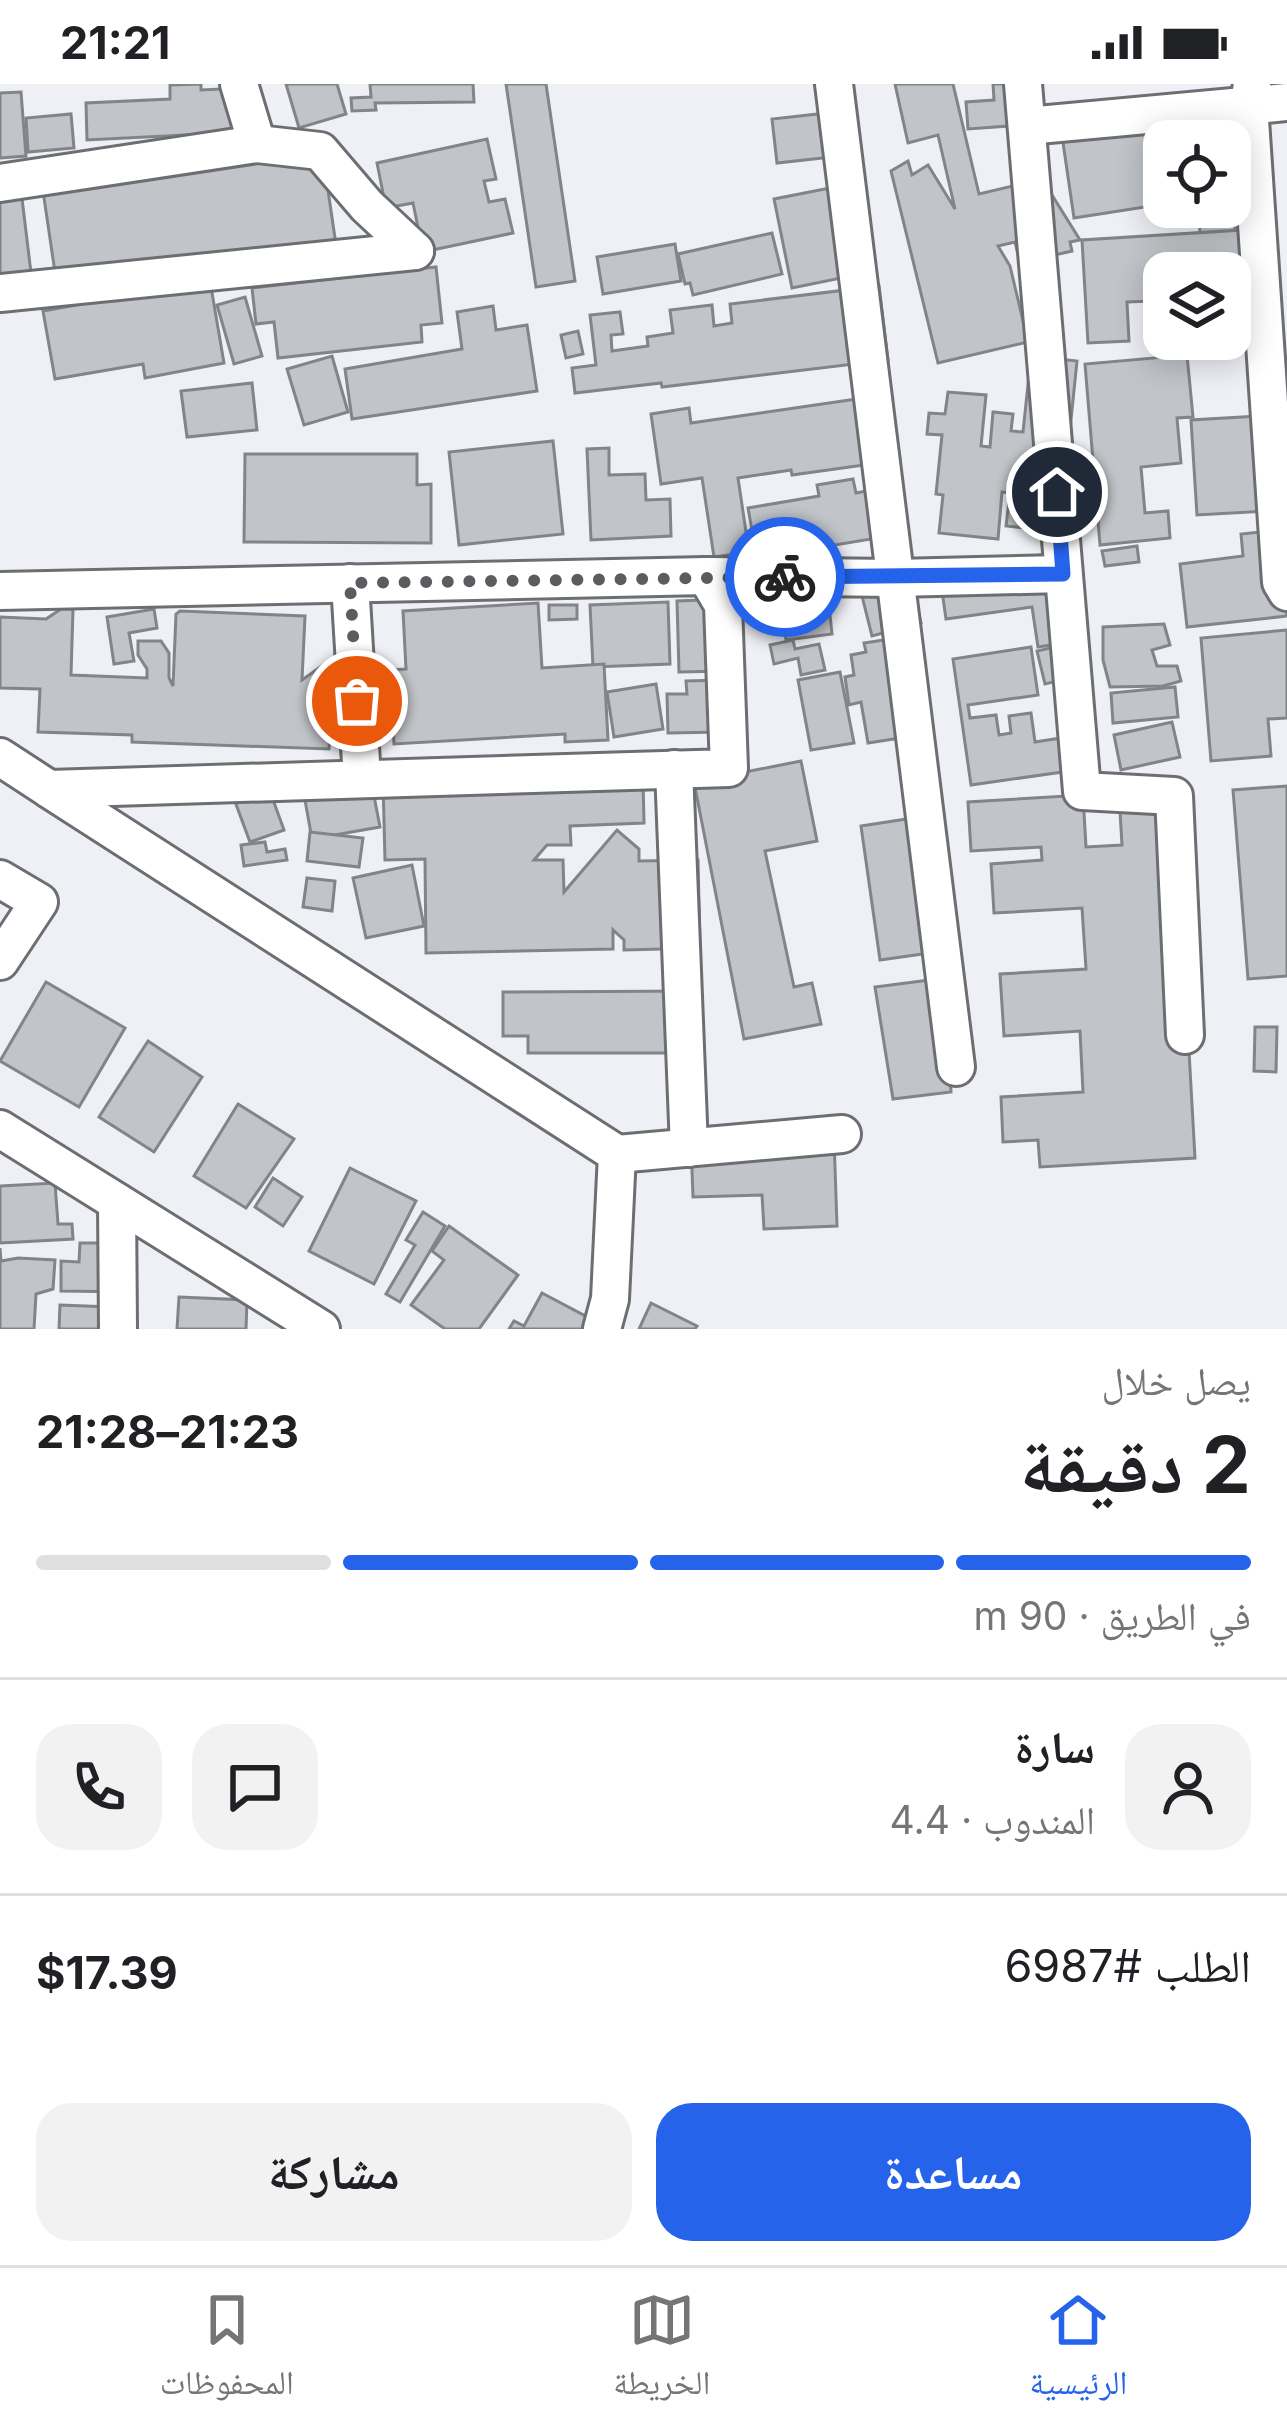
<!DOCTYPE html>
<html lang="ar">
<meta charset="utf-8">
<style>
:root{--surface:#fff;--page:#f2f2f2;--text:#202124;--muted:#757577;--line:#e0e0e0;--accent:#2563eb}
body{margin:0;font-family:Inter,"Noto Naskh Arabic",sans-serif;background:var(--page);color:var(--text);direction:rtl;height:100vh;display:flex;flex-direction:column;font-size:45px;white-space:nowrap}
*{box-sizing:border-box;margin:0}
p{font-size:39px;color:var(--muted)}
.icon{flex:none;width:66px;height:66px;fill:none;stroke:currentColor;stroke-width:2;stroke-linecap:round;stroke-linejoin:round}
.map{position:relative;height:1245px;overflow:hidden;direction:ltr}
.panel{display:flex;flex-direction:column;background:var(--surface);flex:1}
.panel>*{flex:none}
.fabs{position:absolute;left:1143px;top:36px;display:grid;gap:24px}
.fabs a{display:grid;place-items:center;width:108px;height:108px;border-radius:24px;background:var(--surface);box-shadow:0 6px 30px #0003;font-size:60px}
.pin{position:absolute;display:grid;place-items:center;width:102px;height:102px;color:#fff;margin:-51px;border:6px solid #fff;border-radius:50%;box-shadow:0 3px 12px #0007}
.courier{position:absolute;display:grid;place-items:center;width:120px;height:120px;margin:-60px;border:9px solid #2563eb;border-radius:50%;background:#fff;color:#222;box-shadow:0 3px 15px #0007}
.head em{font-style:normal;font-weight:700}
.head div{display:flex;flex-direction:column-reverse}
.head{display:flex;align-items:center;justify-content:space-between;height:204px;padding:0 36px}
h1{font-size:78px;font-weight:700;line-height:90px}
.bar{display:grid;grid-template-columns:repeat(4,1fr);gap:18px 12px;align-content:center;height:144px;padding:0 36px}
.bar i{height:15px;border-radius:9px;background:var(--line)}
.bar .active{background:var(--accent)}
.bar p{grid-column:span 4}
.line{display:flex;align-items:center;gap:30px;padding:0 36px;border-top:3px solid var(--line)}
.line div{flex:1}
.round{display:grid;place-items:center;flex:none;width:126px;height:126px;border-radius:36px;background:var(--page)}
.primary-button{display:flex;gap:24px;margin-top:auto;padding:24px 36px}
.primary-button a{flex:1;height:138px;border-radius:36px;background:var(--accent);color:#fff;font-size:48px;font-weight:700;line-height:138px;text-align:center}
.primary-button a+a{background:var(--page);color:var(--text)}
.status{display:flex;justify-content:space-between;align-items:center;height:84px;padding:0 60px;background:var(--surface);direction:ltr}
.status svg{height:33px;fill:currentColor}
.tabs{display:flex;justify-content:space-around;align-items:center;height:168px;border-top:3px solid var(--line);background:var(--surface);font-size:33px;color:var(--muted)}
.tabs a{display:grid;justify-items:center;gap:6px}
.tabs .active{color:var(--accent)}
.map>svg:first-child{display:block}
.building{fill:#c1c4c8;stroke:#828488;stroke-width:3}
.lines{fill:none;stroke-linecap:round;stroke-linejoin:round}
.minor-casing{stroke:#6c6e72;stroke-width:42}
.minor{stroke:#fff;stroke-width:36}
.done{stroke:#5b5c5f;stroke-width:12;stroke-dasharray:0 21.6}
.route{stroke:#2563eb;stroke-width:15}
</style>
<div class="status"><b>21:21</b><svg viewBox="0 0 49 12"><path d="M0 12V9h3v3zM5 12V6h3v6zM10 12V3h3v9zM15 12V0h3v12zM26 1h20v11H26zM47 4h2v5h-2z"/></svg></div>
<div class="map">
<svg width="1287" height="1245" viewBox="0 0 1287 1245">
<rect width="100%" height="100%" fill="#eef0f5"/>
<g class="building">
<polygon points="201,0 201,6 242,4 244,48 87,56 86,19 170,15 170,1"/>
<polygon points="286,0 337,0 346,30 299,44"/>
<polygon points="370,0 473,0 474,18 375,19 376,26 352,27 351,14 371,13"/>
<polygon points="506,0 546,0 575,197 536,203"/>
<polygon points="895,0 953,0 979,110 1042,95 1080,156 1070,158 1072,167 1020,179 1015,158 998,162 1010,182 1028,258 938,279 891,87 908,77 912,91 928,81 955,125 938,51 908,59"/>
<polygon points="993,0 1035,0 1037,40 968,45 966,18 994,16"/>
<polygon points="21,8 26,72 0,74 0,9"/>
<polygon points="1256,8 1262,109 1230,114 1230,57 1164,57 1164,120 1074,134 1060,38"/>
<polygon points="845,27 850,71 777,79 772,35"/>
<polygon points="71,30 74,64 28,68 26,34"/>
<polygon points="487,55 496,95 484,97 489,118 505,115 513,149 423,168 413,119 386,124 377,79"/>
<polygon points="322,65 336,161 56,195 43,107"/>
<polygon points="20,98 32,197 0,201 0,101"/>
<polygon points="830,104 861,190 792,204 774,115"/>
<polygon points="1235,126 1235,148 1200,149 1199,127"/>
<polygon points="1274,144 1278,218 1230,221 1230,189 1164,189 1164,255 1214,255 1214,259 1154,263 1151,217 1127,218 1129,257 1088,259 1082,156"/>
<polygon points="772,149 782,190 693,211 690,199 685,200 678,170"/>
<polygon points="675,160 681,197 603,210 597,173"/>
<polygon points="436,183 442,239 421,241 422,258 278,274 274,238 256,240 252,204"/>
<polygon points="210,197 224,279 145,294 143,280 55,295 43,227"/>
<polygon points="879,202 888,276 662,303 661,299 575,309 572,284 596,281 590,231 620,228 623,250 611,251 612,267 648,262 647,253 673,249 670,226 712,221 714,242 732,239 730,220"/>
<polygon points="245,213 262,272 234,280 217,221"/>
<polygon points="493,222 496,246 527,241 537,307 352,335 345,285 462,265 457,228"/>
<polygon points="578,247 583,270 566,274 561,251"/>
<polygon points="1187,271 1193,333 1177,334 1181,379 1141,383 1145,429 1168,427 1170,454 1100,461 1085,280"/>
<polygon points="332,272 348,328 304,341 287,285"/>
<polygon points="1031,272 1077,277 1063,414 1071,449 1006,442 1010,409 1002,408 998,455 939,449 943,411 936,410 942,351 927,350 929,329 945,330 948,308 986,311 981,362 990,363 993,328 1013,330 1011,347 1023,348"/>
<polygon points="252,299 257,346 187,353 181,307"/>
<polygon points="891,310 900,376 792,391 791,386 738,394 749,468 714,473 702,394 661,400 651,330 689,324 691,339"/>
<polygon points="1277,331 1283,426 1197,431 1191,336"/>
<polygon points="553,357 563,450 459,461 449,368"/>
<polygon points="609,364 609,391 645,390 646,416 670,415 671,452 591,456 587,365"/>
<polygon points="245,370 417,370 417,401 431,400 431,459 244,458"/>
<polygon points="853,395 856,409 898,401 889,452 757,474 748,424 819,412 817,401"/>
<polygon points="1279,446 1287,532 1187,543 1180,480 1243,472 1241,450"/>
<polygon points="1137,462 1139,478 1105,482 1102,467"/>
<polygon points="1040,471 1043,490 1085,556 1038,563 1032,523 946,535 939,486"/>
<polygon points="907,487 921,539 872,552 859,500"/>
<polygon points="826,494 832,550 786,556 779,499"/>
<polygon points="728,515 730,587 679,588 677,517"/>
<polygon points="668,518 670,580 593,583 590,521"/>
<polygon points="538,519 542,584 604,580 608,656 565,658 565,650 394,660 390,586 406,585 403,527"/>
<polygon points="549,521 577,521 577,535 549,536"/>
<polygon points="61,525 73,525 71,591 147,594 147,585 138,571 138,557 161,557 169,569 169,594 173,602 176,530 180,527 305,532 302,596 323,581 332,582 363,560 360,647 330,646 329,665 132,658 132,651 38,648 40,605 0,604 0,533 46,535"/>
<polygon points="154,525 157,544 129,549 134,577 114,580 107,533"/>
<polygon points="1164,540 1170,561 1152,566 1157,582 1177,582 1181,597 1163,602 1110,603 1103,576 1103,543"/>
<polygon points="1287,546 1287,634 1268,635 1271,672 1211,677 1201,554"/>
<polygon points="910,552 920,651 868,659 861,618 849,621 845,593 854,591 851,571 866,568 864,559"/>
<polygon points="793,556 795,565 819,560 825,586 801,591 798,574 774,580 770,561"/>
<polygon points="1071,559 1079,592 1045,600 1037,567"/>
<polygon points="1031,563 1038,611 968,621 970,634 996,631 999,651 1011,649 1009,632 1031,629 1035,658 1093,649 1098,683 971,701 953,575"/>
<polygon points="840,588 854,659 811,666 798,596"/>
<polygon points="721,596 722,648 668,649 667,610 687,610 686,597"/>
<polygon points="656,600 663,645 614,653 607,608"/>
<polygon points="1175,603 1178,633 1113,639 1111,609"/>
<polygon points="1172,638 1180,673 1121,686 1114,651"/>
<polygon points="801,677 817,757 765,767 794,903 812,899 821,940 744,955 694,698"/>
<polygon points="369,686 380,743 312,755 301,694"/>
<polygon points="264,691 284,746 250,758 230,704"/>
<polygon points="643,696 644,739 570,742 571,761 547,761 534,776 563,776 564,808 617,746 639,765 639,777 698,776 700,864 624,866 624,856 613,846 613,865 426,869 425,775 385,776 383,698"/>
<polygon points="1287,702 1287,892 1248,895 1233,706"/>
<polygon points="1187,707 1185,896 1195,1074 1040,1083 1038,1056 1003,1058 1001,1013 1083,1008 1080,947 1004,952 1000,890 1086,885 1082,824 994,829 991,780 1042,776 1041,763 971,767 968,718 1083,711 1086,763 1122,761 1119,711"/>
<polygon points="932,731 951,866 880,876 861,742"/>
<polygon points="310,748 363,754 359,783 307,777"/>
<polygon points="265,758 267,768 285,765 287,776 244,782 241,761"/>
<polygon points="412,781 424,842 366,854 353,794"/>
<polygon points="307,794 335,797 332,827 303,823"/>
<polygon points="945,894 951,1008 893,1015 875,903"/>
<polygon points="46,898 125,944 79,1023 0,977"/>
<polygon points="699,907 699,969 528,969 528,952 503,952 503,908"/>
<polygon points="1255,943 1277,943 1276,988 1254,987"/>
<polygon points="148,957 202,993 154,1068 99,1033"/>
<polygon points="238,1020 294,1055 246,1124 194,1092"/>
<polygon points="834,1054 837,1142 764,1145 762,1111 693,1113 691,1060"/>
<polygon points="350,1084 416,1117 374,1200 309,1167"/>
<polygon points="273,1094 302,1113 283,1142 255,1123"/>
<polygon points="55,1099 58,1140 72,1140 73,1155 0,1159 0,1102"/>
<polygon points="423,1128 445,1142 400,1218 386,1210 415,1161 406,1156"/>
<polygon points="449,1142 518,1191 479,1245 445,1245 411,1221 444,1176 432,1167"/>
<polygon points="80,1159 133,1159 132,1208 61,1207 61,1177 79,1178"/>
<polygon points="0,1164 1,1177 18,1174 55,1176 53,1205 36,1210 34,1245 0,1245"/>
<polygon points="542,1209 591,1235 586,1245 509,1245 514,1237 524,1242"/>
<polygon points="179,1213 247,1216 246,1245 177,1245"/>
<polygon points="651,1219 697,1242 695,1245 639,1245"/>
<polygon points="60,1221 136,1224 135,1245 59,1245"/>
</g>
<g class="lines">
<g class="minor-casing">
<g id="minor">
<polyline points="834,0 956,983"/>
<polyline points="1023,0 1082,707 1174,712 1185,951"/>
<polyline points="1252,0 1249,21 1281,498 1287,508"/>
<polyline points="1027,42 1287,18"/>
<polyline points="257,60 320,67 367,122 415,167"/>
<polyline points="0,99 257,60 239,0"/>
<polyline points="0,209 415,167"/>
<polyline points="706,492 896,494 1063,490"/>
<polyline points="350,499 362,695"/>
<polyline points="0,507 706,492 723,521 729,684 49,705 0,673"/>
<polyline points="674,685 689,1064"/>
<polyline points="49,705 617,1070 610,1215 602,1245"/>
<polyline points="0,795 39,818 0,877"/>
<polyline points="0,1045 321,1245"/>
<polyline points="617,1070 842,1050"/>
<polyline points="117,1118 118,1245"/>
</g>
</g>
<use href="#minor" class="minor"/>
</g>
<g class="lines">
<polyline class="done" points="357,617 350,499 785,493"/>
<polyline class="route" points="785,493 1063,490 1057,408"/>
</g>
</svg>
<div class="fabs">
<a><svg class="icon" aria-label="locate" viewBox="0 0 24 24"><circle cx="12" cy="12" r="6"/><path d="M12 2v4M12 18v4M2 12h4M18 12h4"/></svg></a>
<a><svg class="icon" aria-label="layers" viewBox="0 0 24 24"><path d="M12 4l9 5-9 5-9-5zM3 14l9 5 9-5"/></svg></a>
</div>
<div class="pin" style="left:357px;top:617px;background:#ea580c"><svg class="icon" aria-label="bag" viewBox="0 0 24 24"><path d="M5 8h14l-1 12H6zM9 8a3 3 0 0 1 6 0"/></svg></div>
<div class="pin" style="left:1057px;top:408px;background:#1f2937"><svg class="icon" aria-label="home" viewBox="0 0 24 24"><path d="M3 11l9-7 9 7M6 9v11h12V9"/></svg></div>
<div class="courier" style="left:785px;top:493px"><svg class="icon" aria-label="bike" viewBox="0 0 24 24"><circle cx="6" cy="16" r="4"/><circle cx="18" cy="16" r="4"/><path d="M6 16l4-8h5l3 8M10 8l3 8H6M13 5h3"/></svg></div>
</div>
<section class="panel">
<div class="head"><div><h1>2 دقيقة</h1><p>يصل خلال</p></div><em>21:23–21:28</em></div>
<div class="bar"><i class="active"></i><i class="active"></i><i class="active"></i><i></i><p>في الطريق · 90 m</p></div>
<div class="line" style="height:216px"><a class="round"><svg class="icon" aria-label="person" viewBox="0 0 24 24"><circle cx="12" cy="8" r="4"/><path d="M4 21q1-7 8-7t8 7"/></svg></a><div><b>سارة</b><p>المندوب · 4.4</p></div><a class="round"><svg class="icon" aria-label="chat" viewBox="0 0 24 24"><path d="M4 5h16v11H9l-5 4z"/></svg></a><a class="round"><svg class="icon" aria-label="phone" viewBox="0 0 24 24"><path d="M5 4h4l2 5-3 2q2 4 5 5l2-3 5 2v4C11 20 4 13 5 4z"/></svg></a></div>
<div class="line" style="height:156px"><div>الطلب #6987</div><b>$17.39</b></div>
<div class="primary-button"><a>مساعدة</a><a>مشاركة</a></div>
</section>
<nav class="tabs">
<a class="active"><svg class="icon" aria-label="home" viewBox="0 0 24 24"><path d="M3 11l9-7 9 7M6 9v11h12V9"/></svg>الرئيسية</a>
<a><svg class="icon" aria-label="map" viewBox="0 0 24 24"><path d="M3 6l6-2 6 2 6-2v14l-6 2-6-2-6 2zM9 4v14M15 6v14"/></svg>الخريطة</a>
<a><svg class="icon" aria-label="saved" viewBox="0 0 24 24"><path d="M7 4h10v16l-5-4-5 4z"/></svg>المحفوظات</a>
</nav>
